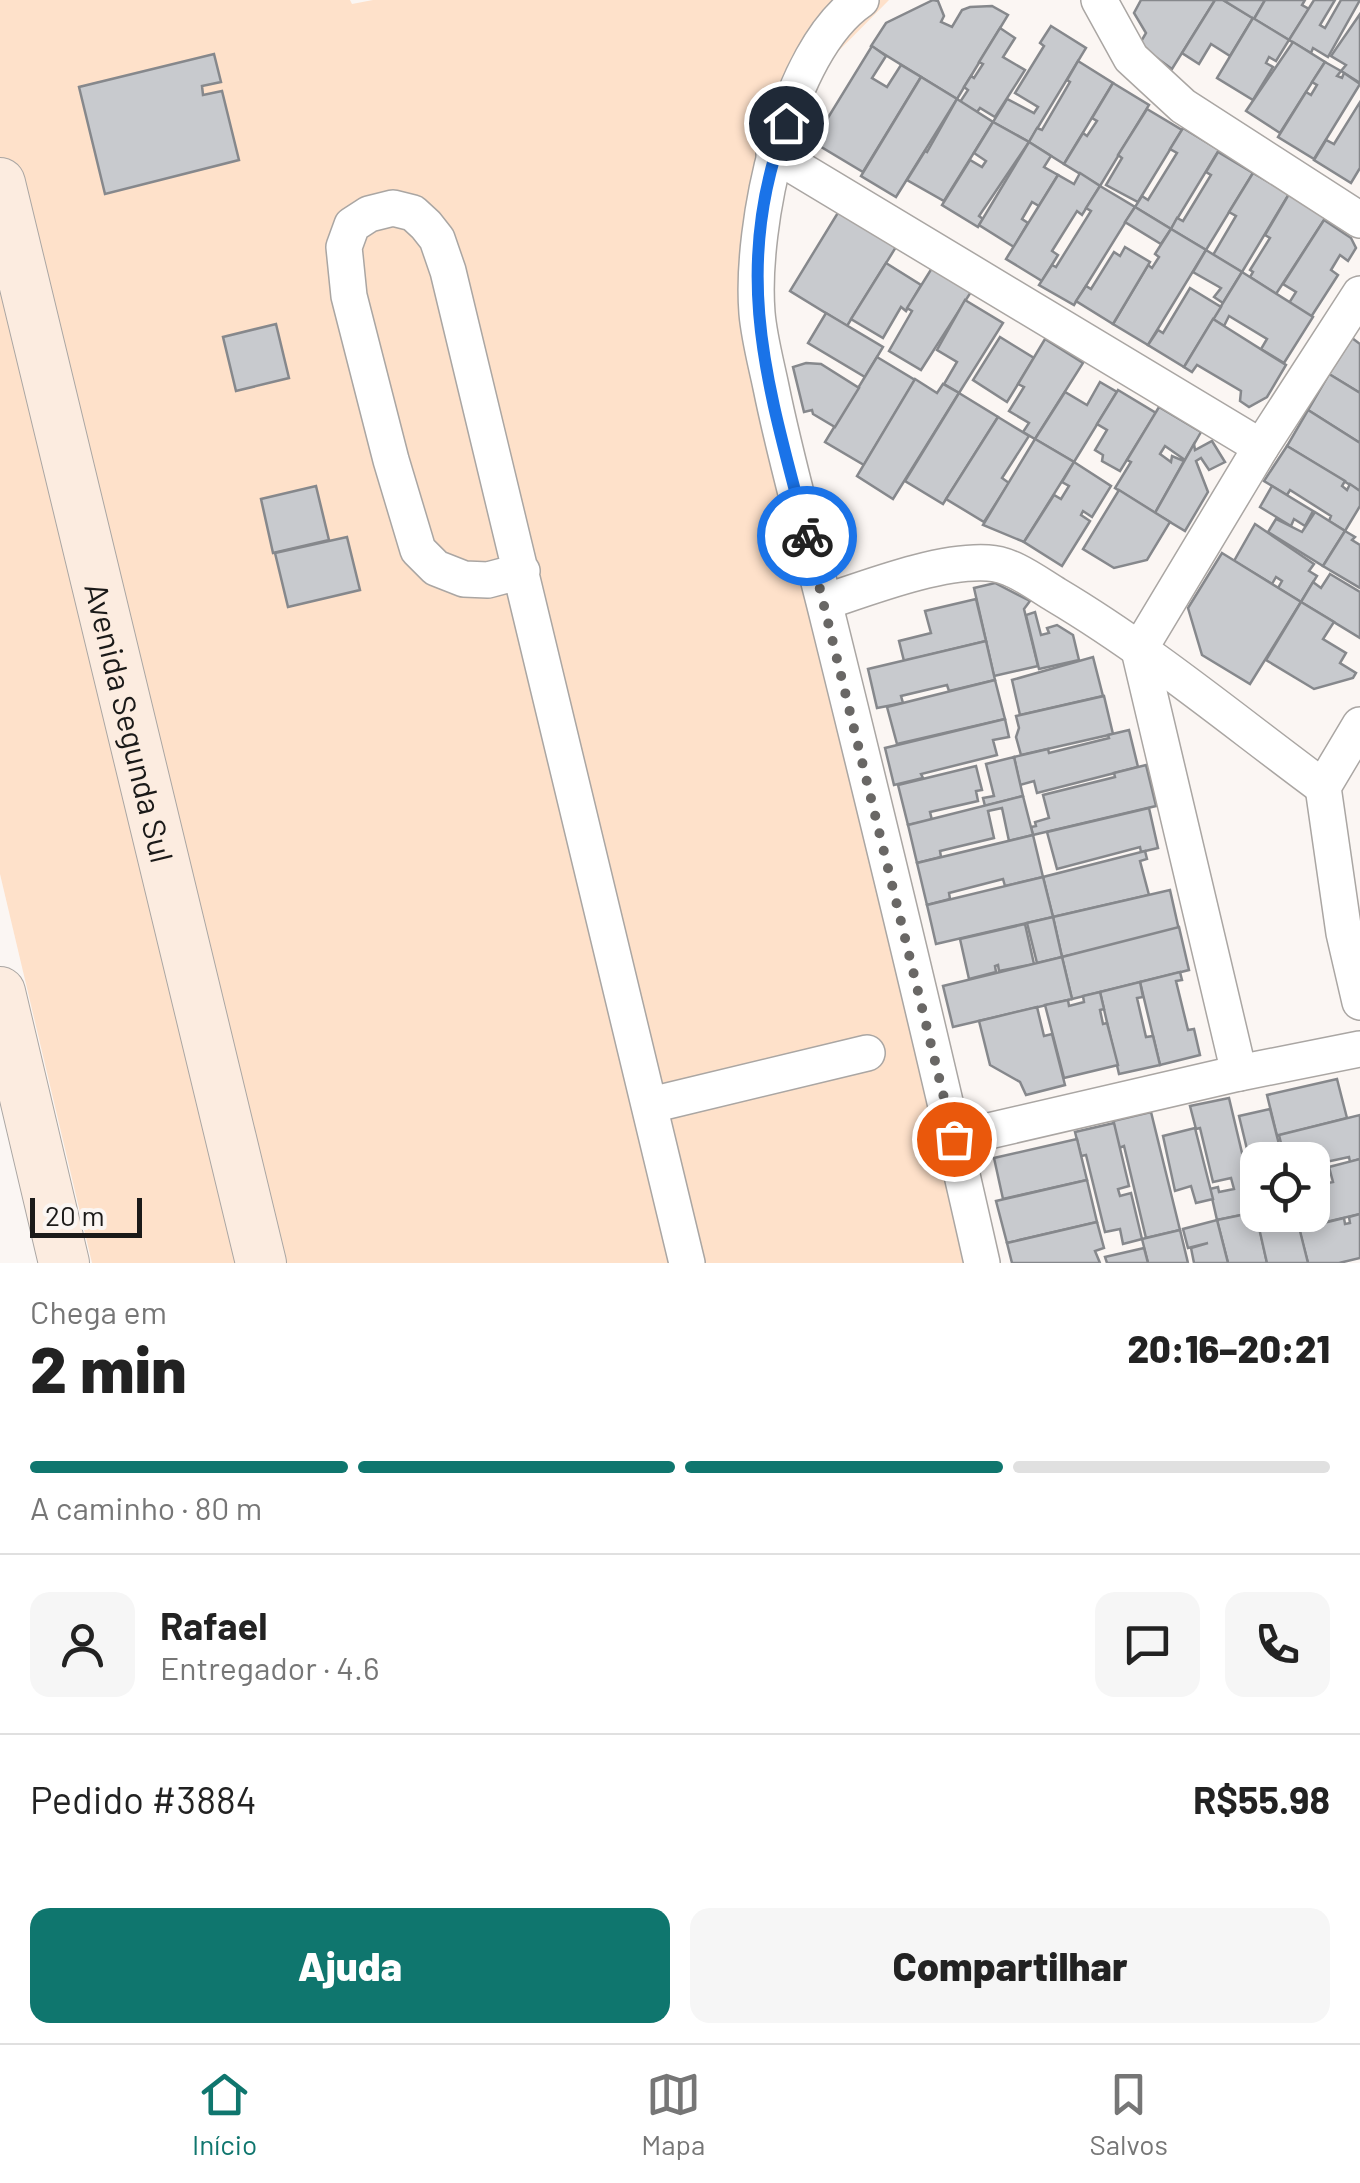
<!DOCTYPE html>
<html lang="pt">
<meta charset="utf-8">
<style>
:root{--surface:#fff;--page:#f6f6f6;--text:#222;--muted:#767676;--line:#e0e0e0;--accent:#0f766e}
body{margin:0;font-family:Barlow,sans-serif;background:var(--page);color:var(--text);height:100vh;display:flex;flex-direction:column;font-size:38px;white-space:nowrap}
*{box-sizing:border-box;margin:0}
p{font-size:32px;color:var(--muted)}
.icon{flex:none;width:55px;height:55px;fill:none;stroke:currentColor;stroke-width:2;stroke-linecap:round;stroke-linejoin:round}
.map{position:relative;height:1263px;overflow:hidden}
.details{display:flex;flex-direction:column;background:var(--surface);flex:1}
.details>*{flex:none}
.tools{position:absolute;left:1240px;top:1142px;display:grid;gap:20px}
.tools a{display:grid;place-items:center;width:90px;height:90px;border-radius:20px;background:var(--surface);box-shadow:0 5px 15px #0003;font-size:50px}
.scale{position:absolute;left:30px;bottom:25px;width:112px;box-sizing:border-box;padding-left:10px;border:5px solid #1b1a19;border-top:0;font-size:28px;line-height:35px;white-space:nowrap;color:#1b1a19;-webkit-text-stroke:8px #fbf6f3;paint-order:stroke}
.pin{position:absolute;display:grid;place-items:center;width:85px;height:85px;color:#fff;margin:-42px;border:5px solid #fff;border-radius:50%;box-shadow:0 2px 10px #0007}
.courier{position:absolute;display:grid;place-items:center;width:100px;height:100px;margin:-50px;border:8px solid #1a73e8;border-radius:50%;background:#fff;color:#222;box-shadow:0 2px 12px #0007}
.head em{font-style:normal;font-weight:800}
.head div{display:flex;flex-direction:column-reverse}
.head{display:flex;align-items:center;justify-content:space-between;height:170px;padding:0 30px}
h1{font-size:65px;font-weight:800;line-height:75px}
.bar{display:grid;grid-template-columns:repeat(4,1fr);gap:15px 10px;align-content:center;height:120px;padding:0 30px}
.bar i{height:12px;border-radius:8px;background:var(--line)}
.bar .selected{background:var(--accent)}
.bar p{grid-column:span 4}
.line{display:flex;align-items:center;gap:25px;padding:0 30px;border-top:2px solid var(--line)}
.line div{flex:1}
.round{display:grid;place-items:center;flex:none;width:105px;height:105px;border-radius:20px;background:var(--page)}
.cta{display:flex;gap:20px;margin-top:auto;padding:20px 30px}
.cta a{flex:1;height:115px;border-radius:20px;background:var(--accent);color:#fff;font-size:40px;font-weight:800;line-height:115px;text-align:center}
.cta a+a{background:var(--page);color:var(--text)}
.tabs{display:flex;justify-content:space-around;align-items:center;height:140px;border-top:2px solid var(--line);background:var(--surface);font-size:28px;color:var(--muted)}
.tabs a{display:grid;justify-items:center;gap:5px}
.tabs .selected{color:var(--accent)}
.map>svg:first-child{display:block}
.green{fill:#fee1ca}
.building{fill:#c8cace;stroke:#86888c;stroke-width:2.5}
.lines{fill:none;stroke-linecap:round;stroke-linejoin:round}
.minor-casing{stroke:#aaa6a3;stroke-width:38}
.secondary-casing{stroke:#aaa6a3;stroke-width:52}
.minor{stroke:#fff;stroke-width:35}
.secondary{stroke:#fcece0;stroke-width:50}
.done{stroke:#696765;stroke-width:10;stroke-dasharray:0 18}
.route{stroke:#1a73e8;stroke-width:12}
.labels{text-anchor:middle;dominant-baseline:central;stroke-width:9;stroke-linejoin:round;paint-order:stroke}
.street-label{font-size:32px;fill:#1b1a19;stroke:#fbf6f3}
</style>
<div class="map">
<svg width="1360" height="1263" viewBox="0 0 1360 1263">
<rect width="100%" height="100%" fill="#fbf6f3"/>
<g class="green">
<polygon points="0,0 350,0 352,4 373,0 889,0 798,92 756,267 982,1263 261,1263 0,183"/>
<polygon points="0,250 244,1263 92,1263 0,874"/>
</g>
<g class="building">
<polygon points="933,0 938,1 944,16 941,22 952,27 962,10 970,7 992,6 1008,15 957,99 871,46 886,23"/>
<polygon points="1141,0 1215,0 1172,69 1139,45 1146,33 1134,13"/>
<polygon points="1215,0 1223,0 1253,18 1230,56 1211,44 1199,64 1182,53"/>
<polygon points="1223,0 1265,0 1254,19"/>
<polygon points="1265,0 1305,0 1302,5 1309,9 1289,40 1254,19"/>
<polygon points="1314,0 1335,0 1320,25 1325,28 1341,0 1360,0 1328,57 1313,48 1311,53 1289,40"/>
<polygon points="1360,14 1360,83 1341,71 1346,65 1331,56"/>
<polygon points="1253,18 1289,40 1276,61 1269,57 1266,63 1273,67 1253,100 1217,78"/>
<polygon points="1051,26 1086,48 1029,142 993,122 1007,99 1034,113 1038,107 1015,93 1044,46 1040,43"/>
<polygon points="1000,28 1015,38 1003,57 1025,70 995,117 980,108 977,112 960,102 968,90 964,87 971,76 974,78 983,64 979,62"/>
<polygon points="1293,42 1325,62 1280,133 1246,111"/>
<polygon points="872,46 886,56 872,78 887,87 901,65 921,77 863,172 813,142"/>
<polygon points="214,54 221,82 202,86 203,95 222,91 239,160 105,194 79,87"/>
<polygon points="1078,61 1113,83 1064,164 1029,142 1037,128 1042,130 1070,82 1067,80"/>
<polygon points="1325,62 1341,71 1337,76 1342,78 1344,73 1360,84 1314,159 1278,137 1306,92 1311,95 1317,85 1312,82"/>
<polygon points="921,77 957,99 896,197 861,176"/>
<polygon points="1113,83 1149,105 1100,186 1064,164 1083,133 1087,136 1097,121 1092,118"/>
<polygon points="957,99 993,122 944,201 907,180 925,151 927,152"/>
<polygon points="1360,102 1360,168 1351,183 1314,160 1326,140 1334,144"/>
<polygon points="1147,109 1182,130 1138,202 1106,185 1122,158 1118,155"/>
<polygon points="993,122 1029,142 979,216 983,219 978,227 942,205 970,160 982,167 986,161 974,153"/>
<polygon points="1183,128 1219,150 1171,229 1135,207 1142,196 1148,200 1177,153 1170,149"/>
<polygon points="1029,142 1051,156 1044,167 1058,175 1039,206 1032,202 1022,219 1028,223 1014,247 979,225"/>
<polygon points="1218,152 1253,173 1206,250 1171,229 1177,218 1183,221 1211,175 1206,172"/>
<polygon points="1080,173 1100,186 1082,215 1077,211 1052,251 1058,255 1042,281 1006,259 1058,175 1074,184"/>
<polygon points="1253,173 1289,194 1242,272 1213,255 1236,216 1229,212"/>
<polygon points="1100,186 1135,207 1074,305 1039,285 1052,265 1056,267 1091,211 1086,208"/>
<polygon points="1289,194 1326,217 1276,294 1250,277 1253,272 1250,270 1270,238 1265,235"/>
<polygon points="1135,207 1171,229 1161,244 1125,222"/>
<polygon points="839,211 896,247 847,326 790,291"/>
<polygon points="1324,220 1351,238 1356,248 1348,261 1340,255 1331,270 1338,275 1311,317 1289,303 1296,292 1283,284"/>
<polygon points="1171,229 1206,250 1148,345 1113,324 1148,265 1152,268 1159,257 1155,254"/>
<polygon points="1125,247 1150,262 1113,324 1076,301 1086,286 1091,289 1114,252 1120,256"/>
<polygon points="1206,250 1242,272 1223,303 1214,297 1221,288 1193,272"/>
<polygon points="886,263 921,285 906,311 901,307 883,338 851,319"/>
<polygon points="932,268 971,292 921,370 889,351 912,311 907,308"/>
<polygon points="1242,272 1313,317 1284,363 1261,349 1267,339 1229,316 1224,326 1213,319"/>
<polygon points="1190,288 1221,307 1184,367 1148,345 1158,330 1163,333"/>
<polygon points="965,300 1003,323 959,393 944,384 957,362 937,350"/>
<polygon points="826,313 883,347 865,377 808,343"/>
<polygon points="1213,319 1286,365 1267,397 1249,407 1240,401 1241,391 1197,365 1192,372 1184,367"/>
<polygon points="276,324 289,378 236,391 223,337"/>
<polygon points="1000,337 1034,358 1007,402 973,380"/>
<polygon points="1352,338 1360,344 1360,393 1329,374"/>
<polygon points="1045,339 1083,363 1035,439 1023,432 1029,423 1009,411 1024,387 1018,384"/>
<polygon points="877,357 915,380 864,465 825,442"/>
<polygon points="806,363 821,364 859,388 835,427 813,414 812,410 804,412 793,367"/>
<polygon points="1329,374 1360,393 1360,443 1308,410"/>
<polygon points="915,379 937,393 943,384 959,393 893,499 857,476"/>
<polygon points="1100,382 1117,392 1074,462 1035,439 1065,392 1087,405"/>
<polygon points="1118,390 1156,413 1120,471 1102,461 1103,455 1095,450 1107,430 1097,424"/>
<polygon points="959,393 998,417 943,504 905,481"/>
<polygon points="1159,407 1201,432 1185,460 1165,446 1160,454 1171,462 1172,456 1184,461 1155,513 1115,488 1131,462 1127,460"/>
<polygon points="1308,410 1360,443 1360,491 1287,446"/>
<polygon points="998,417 1029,436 1002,478 1009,483 984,522 946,499"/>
<polygon points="1035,439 1074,462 1024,542 983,525"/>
<polygon points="1212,441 1225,462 1209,470 1201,458 1196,461 1208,492 1185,531 1155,513 1194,444 1195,450"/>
<polygon points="1287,446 1345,481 1342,486 1347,490 1350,484 1360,491 1360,506 1345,531 1329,521 1331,516 1290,490 1287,495 1264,481"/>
<polygon points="1074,462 1111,486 1092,517 1083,511 1081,515 1090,521 1062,566 1024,542 1054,495 1061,499 1069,486 1062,482"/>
<polygon points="316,486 329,540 273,553 261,499"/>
<polygon points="1272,486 1313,511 1305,526 1294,519 1291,526 1260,507"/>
<polygon points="1119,490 1170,522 1147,560 1114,568 1083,549"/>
<polygon points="1315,512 1345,531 1323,566 1268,532 1276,519 1302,532"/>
<polygon points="1255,524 1314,564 1309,571 1317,576 1301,602 1278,588 1282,581 1276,577 1272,584 1234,561"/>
<polygon points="1345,531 1355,537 1352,540 1360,545 1360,588 1323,566"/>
<polygon points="347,537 360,590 288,607 275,553"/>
<polygon points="1222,553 1301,602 1250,684 1202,655 1188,608"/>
<polygon points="1330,574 1360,592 1360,638 1301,602 1313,582 1321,588"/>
<polygon points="995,583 1030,601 1024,609 1038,666 994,676 974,588"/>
<polygon points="976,599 986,641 904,661 899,641 931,633 925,611"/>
<polygon points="1301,602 1334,622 1323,639 1346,653 1340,663 1356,673 1353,678 1314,689 1266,660"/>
<polygon points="1035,612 1041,635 1049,633 1047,628 1057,625 1073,635 1079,660 1039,669 1026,615"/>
<polygon points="986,641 995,680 949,691 947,685 901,696 903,703 877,708 868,669"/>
<polygon points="1093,657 1103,696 1020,715 1012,680"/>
<polygon points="995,680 1005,719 897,744 887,707"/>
<polygon points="1104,696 1113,734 1021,755 1016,737 1019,728 1016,716"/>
<polygon points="1005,719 1009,737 993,740 997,755 921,774 923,778 894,785 885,748"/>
<polygon points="1129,730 1138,767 1037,793 1034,781 1020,785 1014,757 1048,749 1049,753 1109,738 1108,735"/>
<polygon points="1014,757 1023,796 985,806 983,798 994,796 986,764"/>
<polygon points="1146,765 1156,806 1033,835 1031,827 1036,826 1035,822 1049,818 1043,795 1115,777 1114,773"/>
<polygon points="976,766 982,790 976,791 978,801 930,812 932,820 908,825 898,785"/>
<polygon points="1023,796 1033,835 1009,841 1002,808 988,811 994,838 940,851 941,857 917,863 908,825"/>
<polygon points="1149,808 1158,848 1141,852 1140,847 1057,869 1047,832"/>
<polygon points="1033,835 1043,877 1005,886 1003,879 949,893 950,899 927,905 917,863"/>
<polygon points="1145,851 1147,859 1140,861 1149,895 1053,917 1043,877"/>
<polygon points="1043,877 1053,917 936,944 927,905"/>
<polygon points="1170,890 1179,930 1062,957 1053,917"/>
<polygon points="1053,917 1062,957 1037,963 1027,923"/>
<polygon points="1025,924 1034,964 999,971 998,965 995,966 996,972 969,979 960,939"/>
<polygon points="1179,927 1189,970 1072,999 1062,957"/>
<polygon points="1062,957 1072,999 953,1027 943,986"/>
<polygon points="1180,972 1182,980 1176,981 1188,1030 1194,1029 1200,1055 1160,1065 1140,982"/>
<polygon points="1140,982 1143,997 1137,998 1146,1037 1153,1036 1160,1065 1119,1074 1100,992"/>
<polygon points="1100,992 1104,1009 1100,1010 1103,1024 1107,1023 1118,1065 1064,1078 1045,1005 1068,1000 1069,1006 1084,1002 1083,996"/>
<polygon points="1037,1007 1044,1036 1052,1034 1065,1085 1026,1095 1020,1082 990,1065 979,1021"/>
<polygon points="1337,1079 1347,1118 1277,1136 1267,1095"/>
<polygon points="1229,1098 1256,1212 1217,1220 1210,1189 1218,1187 1219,1192 1234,1189 1231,1178 1213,1182 1200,1128 1196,1129 1190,1106"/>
<polygon points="1270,1109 1283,1160 1258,1160 1258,1173 1253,1174 1239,1116"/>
<polygon points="1151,1112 1180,1230 1146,1238 1124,1146 1119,1148 1113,1121"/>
<polygon points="1360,1115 1360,1159 1350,1162 1349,1157 1312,1165 1312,1160 1285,1160 1279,1135"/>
<polygon points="1114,1123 1129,1186 1118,1189 1120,1196 1131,1193 1142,1239 1123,1244 1120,1229 1105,1232 1086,1155 1081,1156 1075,1132"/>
<polygon points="1195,1128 1213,1199 1196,1203 1191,1186 1175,1191 1163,1136"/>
<polygon points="1077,1139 1087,1180 1003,1199 994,1158"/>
<polygon points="1360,1159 1360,1214 1326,1222 1326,1217 1299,1223 1296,1215 1312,1215 1312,1186 1333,1182 1329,1167"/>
<polygon points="1087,1180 1097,1222 1007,1243 996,1201"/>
<polygon points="1256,1212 1267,1263 1228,1263 1217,1220"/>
<polygon points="1360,1214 1360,1258 1339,1263 1308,1263 1299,1229 1344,1218 1345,1224 1350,1223 1349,1217"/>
<polygon points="1296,1215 1308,1263 1267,1263 1259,1228 1277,1223 1275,1216"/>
<polygon points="1217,1220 1228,1263 1194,1263 1191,1248 1208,1243 1188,1248 1183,1229"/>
<polygon points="1097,1222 1104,1248 1095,1251 1100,1263 1012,1263 1007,1243"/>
<polygon points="1180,1230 1188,1263 1148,1263 1142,1239"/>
<polygon points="1144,1248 1148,1263 1107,1263 1105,1257"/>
</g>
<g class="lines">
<g class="minor-casing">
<g id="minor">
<path d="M861 0C786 51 750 227 757 313 759 337 766 363 771 387 787 466 810 544 829 622 882 836 934 1049 982 1263"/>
<polyline points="1099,0 1131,58 1183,106 1360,220"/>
<polyline points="774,154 1261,447"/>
<polyline points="1360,294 1261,447 1139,650 1239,1073 1360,1049"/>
<polyline points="522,571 488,580 464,579 436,568 418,550 391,460 349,296 344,247 352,225 369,214 393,208 413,213 426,225 437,239 448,271 687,1263"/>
<path d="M825 602C870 587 940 560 988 563 1012 564 1036 583 1056 595 1150 651 1235 722 1323 787"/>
<polyline points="1360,725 1323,787 1344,933 1360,1002"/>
<polyline points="651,1105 867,1053"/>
<polyline points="954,1139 1239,1073"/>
</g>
</g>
<g class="secondary-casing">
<g id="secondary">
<path id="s1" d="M0 183 261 1263"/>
<polyline points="0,992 64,1263"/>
</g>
</g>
<use href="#minor" class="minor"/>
<use href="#secondary" class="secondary"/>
</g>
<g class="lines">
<polyline class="done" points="807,536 954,1139"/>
<path class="route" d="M786 123C729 272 769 390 807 536"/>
</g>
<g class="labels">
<g class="street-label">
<text stroke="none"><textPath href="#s1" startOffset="555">Avenida Segunda Sul</textPath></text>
</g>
</g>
</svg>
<div class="tools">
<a><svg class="icon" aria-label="locate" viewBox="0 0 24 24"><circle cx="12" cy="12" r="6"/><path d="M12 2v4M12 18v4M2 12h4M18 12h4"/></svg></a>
</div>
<div class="scale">20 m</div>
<div class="pin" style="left:954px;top:1139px;background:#ea580c"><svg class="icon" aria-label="bag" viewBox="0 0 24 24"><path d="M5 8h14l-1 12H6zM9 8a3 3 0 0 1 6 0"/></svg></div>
<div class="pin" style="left:786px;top:123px;background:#1f2937"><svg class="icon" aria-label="home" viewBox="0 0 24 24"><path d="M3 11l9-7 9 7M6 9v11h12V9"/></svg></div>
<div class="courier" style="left:807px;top:536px"><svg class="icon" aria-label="bike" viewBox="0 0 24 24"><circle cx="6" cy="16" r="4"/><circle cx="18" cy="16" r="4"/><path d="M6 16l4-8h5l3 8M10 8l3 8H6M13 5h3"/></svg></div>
</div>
<section class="details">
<div class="head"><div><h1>2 min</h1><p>Chega em</p></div><em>20:16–20:21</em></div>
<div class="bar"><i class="selected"></i><i class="selected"></i><i class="selected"></i><i></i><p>A caminho · 80 m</p></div>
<div class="line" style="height:180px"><a class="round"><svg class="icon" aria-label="person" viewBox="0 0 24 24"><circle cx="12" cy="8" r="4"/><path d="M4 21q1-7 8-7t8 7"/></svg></a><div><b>Rafael</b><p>Entregador · 4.6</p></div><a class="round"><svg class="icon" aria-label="chat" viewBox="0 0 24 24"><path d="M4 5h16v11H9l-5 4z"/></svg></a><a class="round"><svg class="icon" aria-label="phone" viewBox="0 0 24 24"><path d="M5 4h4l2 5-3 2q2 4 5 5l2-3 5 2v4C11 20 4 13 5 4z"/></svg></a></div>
<div class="line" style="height:130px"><div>Pedido #3884</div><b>R$55.98</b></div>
<div class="cta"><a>Ajuda</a><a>Compartilhar</a></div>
</section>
<nav class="tabs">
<a class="selected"><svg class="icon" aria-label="home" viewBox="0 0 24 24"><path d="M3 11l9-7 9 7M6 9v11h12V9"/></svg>Início</a>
<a><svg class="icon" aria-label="map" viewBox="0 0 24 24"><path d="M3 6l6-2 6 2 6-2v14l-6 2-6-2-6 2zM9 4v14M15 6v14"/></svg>Mapa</a>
<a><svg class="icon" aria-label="saved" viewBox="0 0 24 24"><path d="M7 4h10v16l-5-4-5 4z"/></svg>Salvos</a>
</nav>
